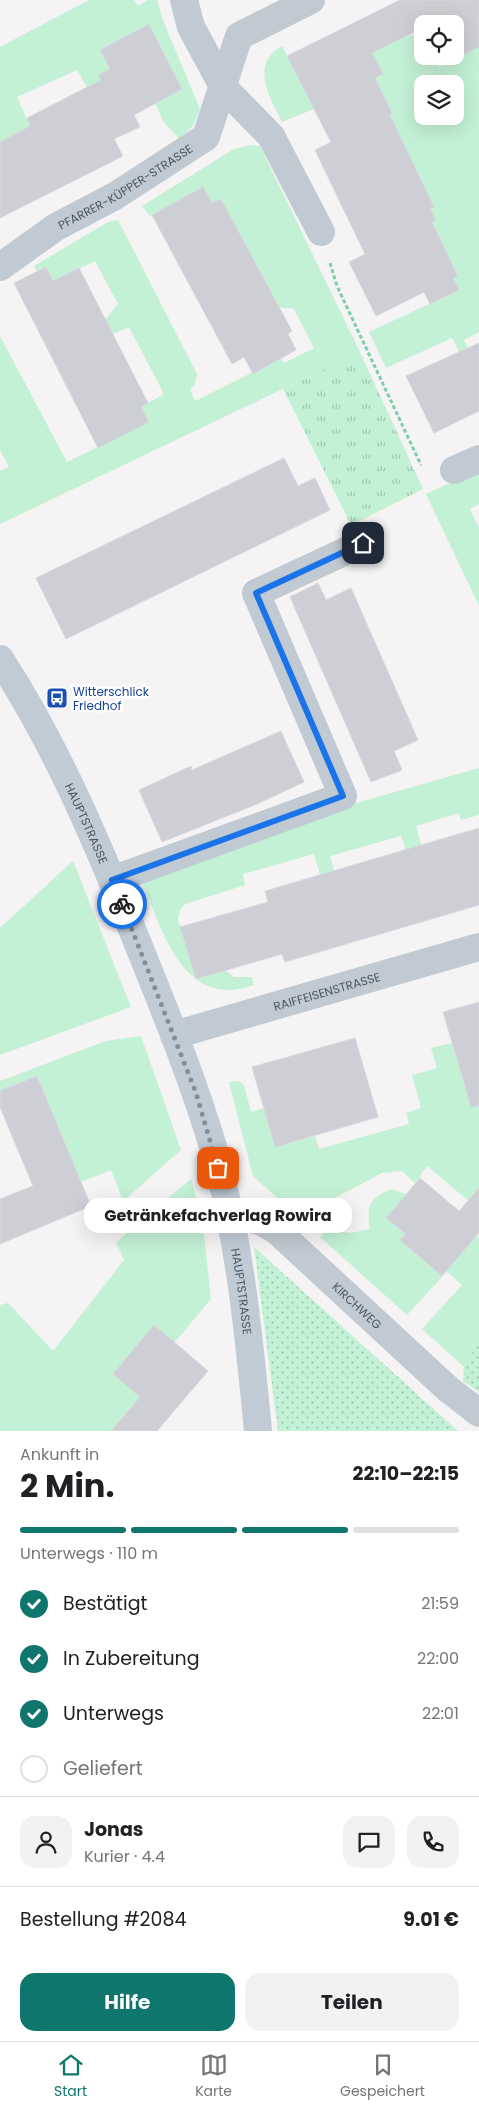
<!DOCTYPE html>
<html lang="de">
<meta charset="utf-8">
<style>
:root{--surface:#fff;--page:#f2f2f2;--text:#202124;--muted:#757577;--line:#e0e0e0;--accent:#0f766e}
body{margin:0;font-family:Poppins,sans-serif;background:var(--page);color:var(--text);height:100vh;display:flex;flex-direction:column;font-size:19px;white-space:nowrap}
*{box-sizing:border-box;margin:0}
p{font-size:16px;color:var(--muted)}
.icon{flex:none;width:28px;height:28px;fill:none;stroke:currentColor;stroke-width:2;stroke-linecap:round;stroke-linejoin:round}
.map{position:relative;height:1431px;overflow:hidden}
.details{display:flex;flex-direction:column;background:var(--surface);flex:1}
.details>*{flex:none}
.controls{position:absolute;left:414px;top:15px;display:grid;gap:10px}
.controls a{display:grid;place-items:center;width:50px;height:50px;border-radius:10px;background:var(--surface);box-shadow:0 5px 20px #0002;font-size:25px}
.pin{position:absolute;display:grid;place-items:center;width:42px;height:42px;color:#fff;margin:-21px;border-radius:10px;box-shadow:0 2px 8px #0006}
.courier{position:absolute;display:grid;place-items:center;width:50px;height:50px;margin:-25px;border:4px solid #1a73e8;border-radius:50%;background:#fff;color:#222;box-shadow:0 1px 6px #0007}
.bubble{position:absolute;height:35px;border-radius:15px;background:var(--surface);box-shadow:0 5px 20px #0002;font-size:16px;font-weight:700;line-height:35px;text-align:center}
.headline em{font-style:normal;font-weight:700}
.headline div{display:flex;flex-direction:column-reverse}
.headline{display:flex;align-items:center;justify-content:space-between;height:85px;padding:0 20px}
h1{font-size:32px;font-weight:700;line-height:38px}
.bar{display:grid;grid-template-columns:repeat(4,1fr);gap:8px 5px;align-content:center;height:60px;padding:0 20px}
.bar i{height:6px;border-radius:4px;background:var(--line)}
.bar .on{background:var(--accent)}
.bar p{grid-column:span 4}
.line{display:flex;align-items:center;gap:12px;padding:0 20px;border-top:1px solid var(--line)}
.line div{flex:1}
.round{display:grid;place-items:center;flex:none;width:52px;height:52px;border-radius:15px;background:var(--page)}
ol{padding:0 20px;list-style:none}
li{display:flex;align-items:center;gap:15px;height:55px}
li p{margin-inline-start:auto}
li .icon{padding:5px;border-radius:50%;background:var(--accent);color:#fff;stroke-width:4}
li:last-child{color:var(--muted)}
li i{width:28px;height:28px;border:2px solid var(--line);border-radius:50%}
.action{display:flex;gap:10px;margin-top:auto;padding:10px 20px}
.action a{flex:1;height:58px;border-radius:15px;background:var(--accent);color:#fff;font-size:20px;font-weight:700;line-height:58px;text-align:center}
.action a+a{background:var(--page);color:var(--text)}
.dock{display:flex;justify-content:space-around;align-items:center;height:70px;border-top:1px solid var(--line);background:var(--surface);font-size:14px;color:var(--muted)}
.dock a{display:grid;justify-items:center;gap:2px}
.dock .on{color:var(--accent)}
.map>svg:first-child{display:block}
.grass{fill:url(#grass-dots)}
.park{fill:url(#park-tufts)}
.garden{fill:#c3f1d5;fill-rule:evenodd}
.building{fill:#cdcfd5;stroke:#d7d9de}
.lines{fill:none;stroke-linecap:round;stroke-linejoin:round}
.path{stroke:#7ad0a6;stroke-width:3;stroke-dasharray:4 2.5;stroke-linecap:butt}
.street{stroke:#c1cad2;stroke-width:28}
.secondary{stroke:#c1cbd6;stroke-width:28}
.done{stroke:#868d94;stroke-width:5;stroke-dasharray:0 9}
.route{stroke:#1a73e8;stroke-width:6}
.labels{text-anchor:middle;dominant-baseline:central;stroke-width:5;stroke-linejoin:round;paint-order:stroke}
.street-label{font-size:12px;fill:#4a5661;stroke:#fff}
.transit-label{font-size:12px;fill:#164399;stroke:#fff;text-anchor:start}
</style>
<div class="map">
<svg width="479" height="1431" viewBox="0 0 479 1431">
<defs>
<pattern id="grass-dots" width="8" height="8" patternUnits="userSpaceOnUse" patternTransform="scale(1.25)"><rect width="8" height="8" fill="#c3f1d5"/><path d="M2 2h.1M6 6h.1" fill="none" stroke="#a0c6b0" stroke-width="1.8" stroke-linecap="round"/></pattern>
<pattern id="park-tufts" width="24" height="20" patternUnits="userSpaceOnUse" patternTransform="scale(1.25)"><rect width="24" height="20" fill="#c3f1d5"/><path d="M3 7l-1-3M5 7V3M7 7l1-3M15 17l-1-3M17 17v-4M19 17l1-3" fill="none" stroke="#a0c6b0"/></pattern>
</defs>
<rect width="100%" height="100%" fill="#f5f3f3"/>
<g class="grass">
<polygon points="254,1247 458,1431 278,1431"/>
<polygon points="479,1339 479,1392 463,1381 464,1367"/>
</g>
<polygon class="park" points="360,352 423,489 351,525 283,389"/>
<g class="garden">
<polygon points="89,0 134,0 138,6 148,0 157,0 162,18 200,109 193,126 179,139 163,121 155,103 182,89 149,24 101,50 110,69 98,75 105,87 87,87 77,70 17,97 30,126 0,142 0,47"/>
<path d="M421 32 422 56H433L439 67 479 47V332L464 340 479 369 471 374 452 338 386 368 369 332 459 290 453 278 458 275 432 222 436 220 430 209 434 207 390 115 392 113 381 90 349 91 370 49ZM422 84H455V116H422Z"/>
<path d="M282 46 314 109 282 122C270 98 249 64 282 46Z"/>
<polygon points="250,145 260,146 360,352 0,524 0,471 9,467 0,450 0,336 67,462 149,422 141,407 164,394 129,327 111,335 105,320 118,304 95,261 53,281 46,267 37,271 34,266 108,222 118,220 197,374 195,384 190,390 195,401 281,358 284,363 314,348 294,309 279,307 221,199 212,203 203,188 150,216 142,206 234,149"/>
<polygon points="479,470 479,504 470,509 479,528 479,606 426,494"/>
<path d="M479 768V815L461 820 459 813 416 826 426 862 406 850 401 836 330 856 340 891 326 895 314 854 243 874 245 885 185 904 180 910 178 920 196 978 225 970 234 977H252L254 985C182 1012 160 925 140 875L318 814Z"/>
<polygon points="73,861 131,1007 0,1055 0,928"/>
<polygon points="141,1036 181,1150 123,1201 111,1170 81,1182 37,1076 0,1091 0,1081 106,1041"/>
<polygon points="452,1043 466,1091 479,1088 479,1188 471,1203 427,1166 415,1183 402,1171 382,1173 320,1206 294,1213 253,1176 229,1082 238,1081 244,1085 251,1112 264,1108 275,1147 315,1136 319,1149 409,1124 406,1113 421,1108 412,1075 437,1068 431,1048"/>
<polygon points="191,1179 202,1216 211,1299 174,1343 154,1326 113,1374 140,1397 111,1431 0,1431 0,1305 8,1303 53,1351 124,1260 116,1242"/>
<path d="M392 1189 406 1194 386 1218 406 1234 401 1240 443 1276 407 1315 320 1237 326 1231 351 1233 370 1229C366 1206 369 1198 392 1189Z"/>
<polygon points="477,1236 479,1238 479,1339 464,1367 422,1329 462,1285 446,1271"/>
</g>
<g class="building">
<polygon points="400,0 479,0 479,47 449,62 446,56 455,56 455,24 422,24 422,28 372,53 383,74 375,78 392,113 390,115 434,207 430,209 436,220 432,222 458,276 453,278 459,290 430,304 424,292 376,316 349,262 365,254 315,150 331,142 287,56"/>
<polygon points="149,24 182,89 134,115 140,127 114,139 123,156 0,218 0,142 30,126 27,118 101,80 98,75 110,69 100,50"/>
<polygon points="203,187 212,203 221,199 292,331 288,334 296,350 253,374 244,357 232,364 152,215"/>
<polygon points="46,267 53,281 79,268 148,403 141,407 149,422 98,448 14,283"/>
<polygon points="479,343 479,411 434,433 406,376"/>
<polygon points="284,458 298,486 315,478 330,510 66,639 36,578"/>
<polygon points="318,583 326,600 351,588 418,740 394,751 402,770 371,782 290,597"/>
<polygon points="281,731 304,782 257,804 162,842 139,790 191,766 192,770"/>
<polygon points="479,828 479,905 285,962 282,954 196,979 180,927 268,902 265,891"/>
<polygon points="479,1002 479,1106 471,1107 443,1012"/>
<polygon points="355,1038 378,1117 275,1147 252,1067"/>
<polygon points="37,1076 91,1206 0,1244 0,1199 33,1186 0,1107 0,1091"/>
<polygon points="420,1178 459,1211 479,1188 479,1233 442,1276 400,1240 406,1234 386,1218"/>
<polygon points="154,1325 208,1371 157,1431 111,1431 140,1397 113,1374"/>
</g>
<g class="lines">
<polyline class="path" points="330,263 337,286 421,465"/>
<g class="street">
<polyline points="184,0 191,27 224,88 271,136 321,232"/>
<path id="s1" d="M0 267 56 227 115 196 206 137 239 36 311 0"/>
<polyline points="454,470 479,459"/>
<polyline points="112,880 343,796 256,593 363,543"/>
<path id="s2" d="M174 1035 479 947"/>
<path id="s3" d="M229 1214 260 1221 276 1230 448 1389 479 1413"/>
</g>
<path class="secondary" id="s4" d="M0 659C52 739 90 826 126 914 157 992 190 1069 214 1150 240 1241 249 1337 258 1431"/>
</g>
<g class="lines">
<polyline class="done" points="122,904 196,1093 218,1168"/>
<polyline class="route" points="122,904 112,880 343,796 256,593 363,543"/>
</g>
<defs>
<g id="bus-square" transform="scale(1.125)"><rect x="-9" y="-9" width="18" height="18" rx="4" fill="#1a4fb4" stroke="#fff"/><path d="M-5-6H5V4H4V6H2V4H-2V6H-4V4H-5ZM-3.5-4V0h7V-4ZM-3.5 1.2v1.5H-2V1.2ZM2 1.2v1.5H3.5V1.2Z" fill="#fff"/></g>
</defs>
<g fill-rule="evenodd">
<use href="#bus-square" x="57" y="698"/>
</g>
<g class="labels">
<g class="street-label">
<text stroke="none"><textPath href="#s1" startOffset="149">PFARRER-KÜPPER-STRASSE</textPath></text>
<text stroke="none"><textPath href="#s4" startOffset="186">HAUPTSTRASSE</textPath></text>
<text stroke="none"><textPath href="#s2" startOffset="159">RAIFFEISENSTRASSE</textPath></text>
<text stroke="none"><textPath href="#s4" startOffset="681">HAUPTSTRASSE</textPath></text>
<text stroke="none"><textPath href="#s3" startOffset="161">KIRCHWEG</textPath></text>
</g>
<g class="transit-label">
<text x="73" y="691">Witterschlick<tspan x="73" dy="14">Friedhof</tspan></text>
</g>
</g>
</svg>
<div class="controls">
<a><svg class="icon" aria-label="locate" viewBox="0 0 24 24"><circle cx="12" cy="12" r="6"/><path d="M12 2v4M12 18v4M2 12h4M18 12h4"/></svg></a>
<a><svg class="icon" aria-label="layers" viewBox="0 0 24 24"><path d="M12 4l9 5-9 5-9-5zM3 14l9 5 9-5"/></svg></a>
</div>
<div class="pin" style="left:218px;top:1168px;background:#ea580c"><svg class="icon" aria-label="bag" viewBox="0 0 24 24"><path d="M5 8h14l-1 12H6zM9 8a3 3 0 0 1 6 0"/></svg></div>
<div class="pin" style="left:363px;top:543px;background:#1f2937"><svg class="icon" aria-label="home" viewBox="0 0 24 24"><path d="M3 11l9-7 9 7M6 9v11h12V9"/></svg></div>
<div class="courier" style="left:122px;top:904px"><svg class="icon" aria-label="bike" viewBox="0 0 24 24"><circle cx="6" cy="16" r="4"/><circle cx="18" cy="16" r="4"/><path d="M6 16l4-8h5l3 8M10 8l3 8H6M13 5h3"/></svg></div>
<div class="bubble" style="left:84px;top:1198px;width:268px">Getränkefachverlag Rowira</div>
</div>
<section class="details">
<div class="headline"><div><h1>2 Min.</h1><p>Ankunft in</p></div><em>22:10–22:15</em></div>
<div class="bar"><i class="on"></i><i class="on"></i><i class="on"></i><i></i><p>Unterwegs · 110 m</p></div>
<ol>
<li><svg class="icon" aria-label="check" viewBox="0 0 24 24"><path d="M5 12l5 5 9-10"/></svg>Bestätigt<p>21:59</p></li>
<li><svg class="icon" aria-label="check" viewBox="0 0 24 24"><path d="M5 12l5 5 9-10"/></svg>In Zubereitung<p>22:00</p></li>
<li><svg class="icon" aria-label="check" viewBox="0 0 24 24"><path d="M5 12l5 5 9-10"/></svg>Unterwegs<p>22:01</p></li>
<li><i></i>Geliefert</li>
</ol>
<div class="line" style="height:90px"><a class="round"><svg class="icon" aria-label="person" viewBox="0 0 24 24"><circle cx="12" cy="8" r="4"/><path d="M4 21q1-7 8-7t8 7"/></svg></a><div><b>Jonas</b><p>Kurier · 4.4</p></div><a class="round"><svg class="icon" aria-label="chat" viewBox="0 0 24 24"><path d="M4 5h16v11H9l-5 4z"/></svg></a><a class="round"><svg class="icon" aria-label="phone" viewBox="0 0 24 24"><path d="M5 4h4l2 5-3 2q2 4 5 5l2-3 5 2v4C11 20 4 13 5 4z"/></svg></a></div>
<div class="line" style="height:65px"><div>Bestellung #2084</div><b>9.01 €</b></div>
<div class="action"><a>Hilfe</a><a>Teilen</a></div>
</section>
<nav class="dock">
<a class="on"><svg class="icon" aria-label="home" viewBox="0 0 24 24"><path d="M3 11l9-7 9 7M6 9v11h12V9"/></svg>Start</a>
<a><svg class="icon" aria-label="map" viewBox="0 0 24 24"><path d="M3 6l6-2 6 2 6-2v14l-6 2-6-2-6 2zM9 4v14M15 6v14"/></svg>Karte</a>
<a><svg class="icon" aria-label="saved" viewBox="0 0 24 24"><path d="M7 4h10v16l-5-4-5 4z"/></svg>Gespeichert</a>
</nav>
